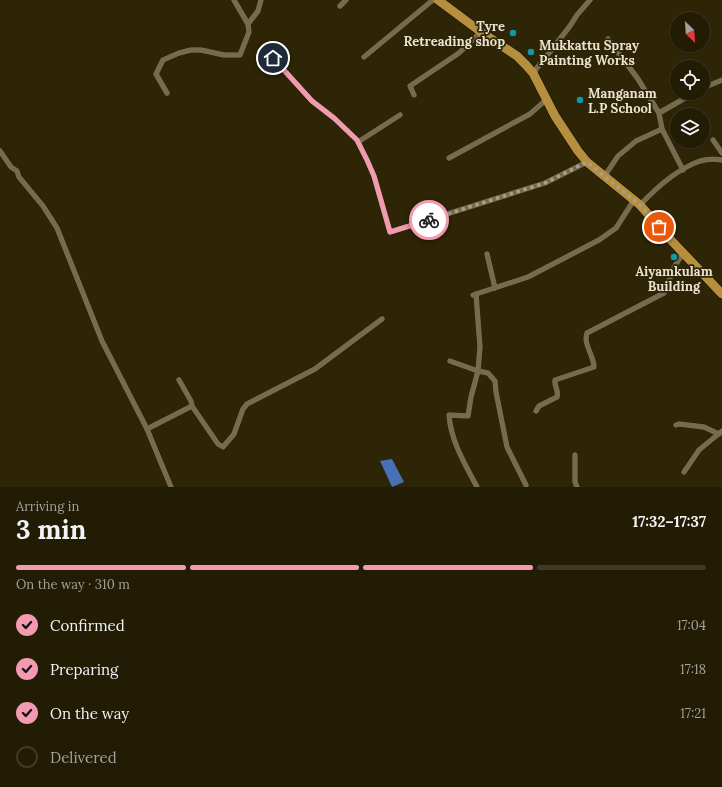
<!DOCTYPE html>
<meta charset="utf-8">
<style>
:root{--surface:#221c05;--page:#2e2913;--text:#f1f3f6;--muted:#a2a19a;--line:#3f3a27;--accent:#f29ab0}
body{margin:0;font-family:Lora,serif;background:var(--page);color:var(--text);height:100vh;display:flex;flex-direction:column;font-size:15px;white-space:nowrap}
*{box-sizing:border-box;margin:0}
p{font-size:13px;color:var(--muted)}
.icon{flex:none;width:22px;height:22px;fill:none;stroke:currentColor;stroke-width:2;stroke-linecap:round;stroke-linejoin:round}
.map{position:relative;height:487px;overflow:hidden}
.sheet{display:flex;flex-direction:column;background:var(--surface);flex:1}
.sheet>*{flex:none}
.needle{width:26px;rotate:155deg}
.fabs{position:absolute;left:670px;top:12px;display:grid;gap:8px}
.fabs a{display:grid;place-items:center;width:40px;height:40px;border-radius:50%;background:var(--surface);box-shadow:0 1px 3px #0004,0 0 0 1px var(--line);font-size:20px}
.pin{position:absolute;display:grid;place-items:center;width:34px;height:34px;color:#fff;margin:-17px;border:2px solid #fff;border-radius:50%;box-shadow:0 1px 4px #0007}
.courier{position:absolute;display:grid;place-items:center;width:40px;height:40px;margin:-20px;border:3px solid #f29ab0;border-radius:50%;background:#fff;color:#222;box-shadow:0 1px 5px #0007}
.overview em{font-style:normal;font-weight:700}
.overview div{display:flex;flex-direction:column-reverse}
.overview{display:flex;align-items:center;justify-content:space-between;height:68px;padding:0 16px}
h1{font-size:26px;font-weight:700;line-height:30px}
.bar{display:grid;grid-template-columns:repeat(4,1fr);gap:6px 4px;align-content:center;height:48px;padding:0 16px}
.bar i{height:5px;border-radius:3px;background:var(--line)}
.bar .active{background:var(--accent)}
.bar p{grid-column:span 4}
ol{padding:0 16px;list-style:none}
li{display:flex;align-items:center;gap:12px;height:44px}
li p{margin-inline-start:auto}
li .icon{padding:4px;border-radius:50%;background:var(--accent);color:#111;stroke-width:4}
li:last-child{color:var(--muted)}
li i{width:22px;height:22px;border:2px solid var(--line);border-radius:50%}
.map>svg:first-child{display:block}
.water{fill:#4771b4}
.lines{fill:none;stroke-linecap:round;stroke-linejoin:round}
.street-casing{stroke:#140e00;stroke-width:6}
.primary-casing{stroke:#140e00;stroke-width:10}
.street{stroke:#766b4d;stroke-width:5.5}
.primary{stroke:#b58e3e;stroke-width:9}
.done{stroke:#a7a08a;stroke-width:4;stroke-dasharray:0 7.2}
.route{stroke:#f29ab0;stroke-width:5}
.culture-dot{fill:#0f9aa8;stroke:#2e2507;stroke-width:1.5}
.labels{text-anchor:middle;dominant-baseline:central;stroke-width:3.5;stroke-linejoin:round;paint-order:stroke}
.poi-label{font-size:13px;font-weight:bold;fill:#e8e2d1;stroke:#2e2507;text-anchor:start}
</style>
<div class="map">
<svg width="722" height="487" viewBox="0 0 722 487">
<rect width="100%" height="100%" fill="#2e2507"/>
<polygon class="water" points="392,459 404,482 392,487 380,461"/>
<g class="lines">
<g class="street-casing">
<g id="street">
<polyline points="340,6 346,0"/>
<polyline points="248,24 258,11 261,0"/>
<polyline points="608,39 638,79 659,113 662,129 683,170"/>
<polyline points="364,57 433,0"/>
<polyline points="273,58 312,101 334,118 357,140 367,160 374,176 390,232 545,183 587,162"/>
<polyline points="533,73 549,53 570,26 577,15 590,0"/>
<polyline points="703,88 722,80"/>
<polyline points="167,93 156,74 163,60 179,53 191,50 201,50 224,55 240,55 249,32 248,24 234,0"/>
<polyline points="414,95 410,86 459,53 481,32"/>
<polyline points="659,113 694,93"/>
<polyline points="713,140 722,153"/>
<polyline points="358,142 400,115"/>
<polyline points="0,151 11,167 17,171 19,177 43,206 57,228 102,341 147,429 171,487"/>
<polyline points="449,158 530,114 547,99"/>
<polyline points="604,177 618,156 636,141 662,129"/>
<path d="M640 205C657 187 677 169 700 161 707 159 715 159 722 160"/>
<polyline points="487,254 495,288"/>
<path d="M476 294 480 347 478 371 471 397 468 416 449 415C451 442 465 464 477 487"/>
<polyline points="473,295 528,277 599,240 616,228 634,200"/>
<polyline points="450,361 478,371 488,373 495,381 496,392 507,447 526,485"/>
<polyline points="179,380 191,401 192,406 218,444 223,447 234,434 243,409 247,404 315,369 382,319"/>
<path d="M536 411 539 406 557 397C559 390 554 387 555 380L594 367C594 356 583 344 587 333L664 293 666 290 673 269 683 253"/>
<polyline points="676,425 679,424 704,427 719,434"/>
<polyline points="147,429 192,406"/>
<polyline points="575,455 575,482 577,487"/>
<polyline points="684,472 699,450 722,431"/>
</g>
</g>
<g class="primary-casing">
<polyline id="primary" points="438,0 481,32 517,56 526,65 533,73 555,116 578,151 587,162 640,205 669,238 722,294"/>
</g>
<use href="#street" class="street"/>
<use href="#primary" class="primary"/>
</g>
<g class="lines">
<polyline class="done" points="429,220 545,183 587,162 640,205 659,227"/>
<polyline class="route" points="273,58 312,101 334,118 357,140 367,160 374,176 390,232 429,220"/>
</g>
<g class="culture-dot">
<circle cx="513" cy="33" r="4"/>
<circle cx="531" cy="52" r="4"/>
<circle cx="580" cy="100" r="4"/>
<circle cx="674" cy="257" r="4"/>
</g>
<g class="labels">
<g class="poi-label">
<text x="505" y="26" text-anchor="end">Tyre<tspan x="505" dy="15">Retreading shop</tspan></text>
<text x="539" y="45">Mukkattu Spray<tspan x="539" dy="15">Painting Works</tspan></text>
<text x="588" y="93">Manganam<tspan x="588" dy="15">L.P School</tspan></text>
<text x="674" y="271" text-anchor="middle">Aiyamkulam<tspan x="674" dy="15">Building</tspan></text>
</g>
</g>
</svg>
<div class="fabs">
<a><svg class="needle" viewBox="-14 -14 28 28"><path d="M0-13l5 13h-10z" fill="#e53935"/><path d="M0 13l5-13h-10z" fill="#a2a19a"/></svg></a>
<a><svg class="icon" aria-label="locate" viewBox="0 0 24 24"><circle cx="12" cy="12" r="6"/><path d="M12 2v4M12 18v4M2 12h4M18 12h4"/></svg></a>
<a><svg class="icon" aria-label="layers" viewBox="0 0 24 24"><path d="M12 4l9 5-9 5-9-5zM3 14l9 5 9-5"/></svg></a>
</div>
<div class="pin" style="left:659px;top:227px;background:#ea580c"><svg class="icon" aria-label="bag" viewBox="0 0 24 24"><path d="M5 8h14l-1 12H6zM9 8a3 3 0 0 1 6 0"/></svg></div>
<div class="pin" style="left:273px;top:58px;background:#1f2937"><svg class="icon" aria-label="home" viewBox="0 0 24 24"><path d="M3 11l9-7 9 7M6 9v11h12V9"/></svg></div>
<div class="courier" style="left:429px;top:220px"><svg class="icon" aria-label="bike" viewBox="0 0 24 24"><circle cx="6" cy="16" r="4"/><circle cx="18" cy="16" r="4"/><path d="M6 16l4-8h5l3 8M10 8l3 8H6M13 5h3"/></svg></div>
</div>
<section class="sheet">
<div class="overview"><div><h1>3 min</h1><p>Arriving in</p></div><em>17:32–17:37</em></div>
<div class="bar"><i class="active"></i><i class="active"></i><i class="active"></i><i></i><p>On the way · 310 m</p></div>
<ol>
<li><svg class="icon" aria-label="check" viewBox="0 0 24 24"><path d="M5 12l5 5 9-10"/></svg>Confirmed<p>17:04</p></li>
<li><svg class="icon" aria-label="check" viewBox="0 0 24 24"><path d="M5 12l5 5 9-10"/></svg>Preparing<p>17:18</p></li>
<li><svg class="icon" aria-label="check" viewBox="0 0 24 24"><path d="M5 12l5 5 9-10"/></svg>On the way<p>17:21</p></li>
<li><i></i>Delivered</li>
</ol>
</section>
